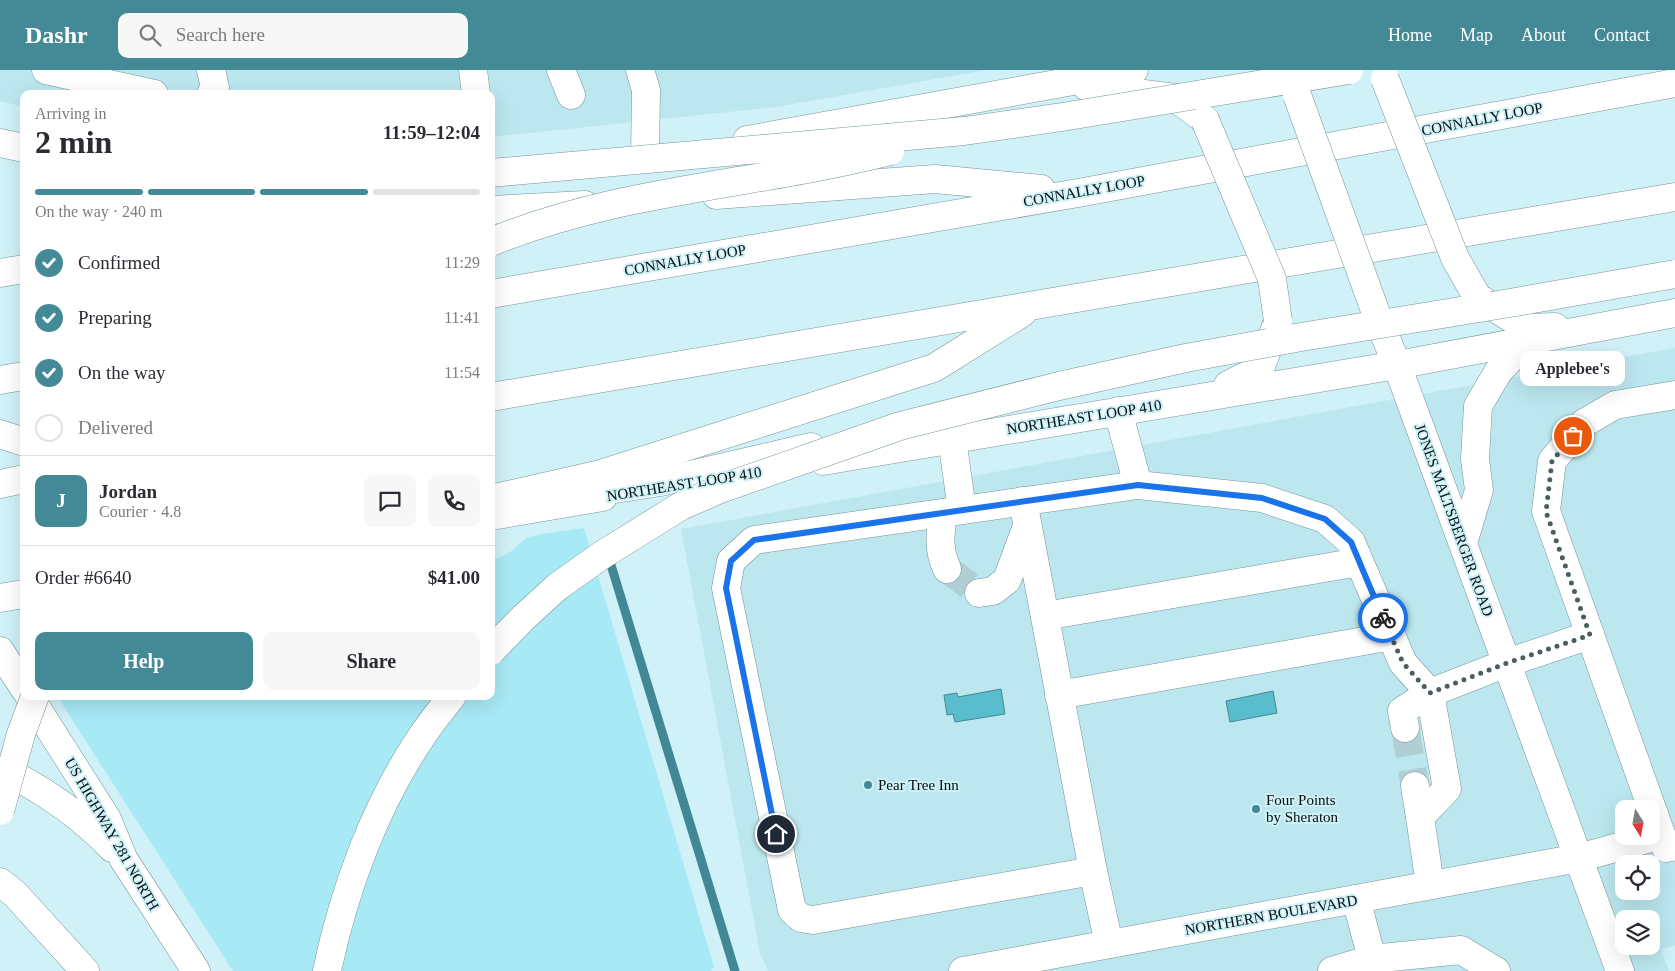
<!DOCTYPE html>
<meta charset="utf-8">
<style>
:root{--surface:#fff;--page:#f7f7f7;--text:#2b2b33;--muted:#7c7c81;--line:#e1e1e2;--accent:#448996}
body{margin:0;font-family:Georgia,serif;background:var(--page);color:var(--text);height:100vh;display:flex;flex-direction:column;font-size:19px;white-space:nowrap}
*{box-sizing:border-box;margin:0}
p{font-size:16px;color:var(--muted)}
.icon{flex:none;width:28px;height:28px;fill:none;stroke:currentColor;stroke-width:2;stroke-linecap:round;stroke-linejoin:round}
.map{position:relative;flex:1;overflow:hidden}
.panel{position:absolute;left:20px;top:20px;width:475px;height:610px;display:flex;flex-direction:column;background:var(--surface);border-radius:10px;box-shadow:0 5px 20px #0002}
.panel>*{flex:none}
.needle{width:32px;rotate:169deg}
.tools{position:absolute;left:1615px;top:730px;display:grid;gap:10px}
.tools a{display:grid;place-items:center;width:45px;height:45px;border-radius:10px;background:var(--surface);box-shadow:0 5px 20px #0002;font-size:25px}
.pin{position:absolute;display:grid;place-items:center;width:42px;height:42px;color:#fff;margin:-21px;border:2px solid #fff;border-radius:50%;box-shadow:0 1px 5px #0007}
.courier{position:absolute;display:grid;place-items:center;width:50px;height:50px;margin:-25px;border:4px solid #1a73e8;border-radius:50%;background:#fff;color:#222;box-shadow:0 1px 6px #0007}
.bubble{position:absolute;height:35px;border-radius:10px;background:var(--surface);box-shadow:0 5px 20px #0002;font-size:16px;font-weight:700;line-height:35px;text-align:center}
.head em{font-style:normal;font-weight:700}
.head div{display:flex;flex-direction:column-reverse}
.head{display:flex;align-items:center;justify-content:space-between;height:85px;padding:0 15px}
h1{font-size:32px;font-weight:700;line-height:38px}
.bar{display:grid;grid-template-columns:repeat(4,1fr);gap:8px 5px;align-content:center;height:60px;padding:0 15px}
.bar i{height:6px;border-radius:4px;background:var(--line)}
.bar .on{background:var(--accent)}
.bar p{grid-column:span 4}
.line{display:flex;align-items:center;gap:12px;padding:0 15px;border-top:1px solid var(--line)}
.line div{flex:1}
.round{display:grid;place-items:center;flex:none;width:52px;height:52px;border-radius:10px;background:var(--page)}
ol{padding:0 15px;list-style:none}
li{display:flex;align-items:center;gap:15px;height:55px}
li p{margin-inline-start:auto}
li .icon{padding:5px;border-radius:50%;background:var(--accent);color:#fff;stroke-width:4}
li:last-child{color:var(--muted)}
li i{width:28px;height:28px;border:2px solid var(--line);border-radius:50%}
.cta{display:flex;gap:10px;margin-top:auto;padding:10px 15px}
.cta a{flex:1;height:58px;border-radius:10px;background:var(--accent);color:#fff;font-size:20px;font-weight:700;line-height:58px;text-align:center}
.cta a+a{background:var(--page);color:var(--text)}
header{display:flex;align-items:center;gap:30px;box-sizing:border-box;height:70px;padding:0 25px;background:var(--accent);color:#fff}
header strong{font-size:24px}
nav{display:flex;gap:28px;margin-inline-start:auto;font-size:18px}
.search{width:350px;height:45px;background:var(--page);display:flex;align-items:center;gap:12px;box-sizing:border-box;padding:0 18px;border-radius:10px;color:var(--muted);font-size:19px}
.map>svg:first-child{display:block}
.built{fill:#bce7ef;fill-rule:evenodd}
.green{fill:#a7e9f5}
.water{fill:#5abdce;stroke:#408895}
.lines{fill:none;stroke-linecap:round;stroke-linejoin:round}
.stream{stroke:#408895;stroke-width:9}
.minor-tunnel{stroke:#b0cfd4;stroke-width:28;stroke-dasharray:28 14;stroke-linecap:butt}
.minor-casing{stroke:#75949a;stroke-width:29}
.major-casing{stroke:#75949a;stroke-width:29}
.highway-casing{stroke:#75949a;stroke-width:29}
.minor{stroke:#fff;stroke-width:28}
.major{stroke:#fff;stroke-width:28}
.highway{stroke:#fff;stroke-width:28}
.major-bridge-casing{stroke:#75949a;stroke-width:29;stroke-linecap:butt}
.highway-bridge-casing{stroke:#75949a;stroke-width:29;stroke-linecap:butt}
.major-bridge{stroke:#fff;stroke-width:28}
.highway-bridge{stroke:#fff;stroke-width:28}
.done{stroke:#4a5d60;stroke-width:5;stroke-dasharray:0 9}
.route{stroke:#1a73e8;stroke-width:6}
.poi-dot{fill:#448996;stroke:#cff1f7;stroke-width:2}
.labels{text-anchor:middle;dominant-baseline:central;stroke-width:4;stroke-linejoin:round;paint-order:stroke}
.street-label{font-size:15px;fill:#030d0f;stroke:#cff1f7}
.poi-label{font-size:15px;fill:#030d0f;stroke:#cff1f7;text-anchor:start}
</style>
<header>
<strong>Dashr</strong>
<div class="search"><svg class="icon" aria-label="search" viewBox="0 0 24 24"><circle cx="10" cy="10" r="6"/><path d="M15 15l6 6"/></svg>Search here</div>
<nav><a>Home</a><a>Map</a><a>About</a><a>Contact</a></nav>
</header>
<div class="map">
<svg width="1675" height="901" viewBox="0 0 1675 901">
<rect width="100%" height="100%" fill="#cff1f7"/>
<g class="built">
<polygon points="0,0 986,0 776,37 491,67 491,24 24,24 24,37 0,31"/>
<path d="M1675 278V876L1661 879 1669 901H768L760 883 681 459ZM1624 739H1651V766H1624ZM1624 794H1651V821H1624ZM1624 849H1651V876H1624Z"/>
</g>
<path class="green" d="M584 458 714 897 711 901H233L57 626H491V487C506 491 514 477 525 469 533 464 572 460 584 458Z"/>
<g class="water">
<polygon points="1001,619 1005,644 955,652 953,644 947,645 944,625 957,623 958,627"/>
<polygon points="1273,621 1277,643 1230,652 1226,631"/>
</g>
<g class="lines">
<polyline class="stream" points="611,495 735,901"/>
<g class="minor-tunnel">
<polyline points="947,499 979,523"/>
<polyline points="1405,658 1415,716"/>
</g>
<g class="minor-casing">
<g id="minor">
<polyline points="46,0 154,24"/>
<polyline points="473,0 476,24"/>
<polyline points="561,0 571,25"/>
<polyline points="640,0 646,20 645,88"/>
<polyline points="211,24 215,18 211,0"/>
<polyline points="1397,295 1620,901"/>
<polyline points="1118,341 1138,415 1262,428 1325,449 1351,472 1403,593 1430,623 1507,593 1590,565"/>
<polyline points="952,369 962,440"/>
<polyline points="1023,431 1093,801"/>
<path d="M943 443C940 464 938 480 947 499"/>
<polyline points="979,523 993,521 1007,510 1027,456"/>
<polyline points="1045,546 1359,492"/>
<polyline points="1059,625 1392,566"/>
<polyline points="1405,658 1402,641 1430,623 1447,719 1420,747 1430,815"/>
<polyline points="1415,716 1420,747"/>
<polyline points="1671,777 1666,778 1546,441 1552,391 1584,353 1615,335 1675,325"/>
<polyline points="1356,829 1372,889 1461,880 1496,901"/>
<polyline points="1109,874 1093,801 813,850 801,848 792,840 726,518 731,491 754,470 1138,415"/>
<polyline points="963,901 1579,788 1661,765"/>
<polyline points="1332,901 1372,889"/>
</g>
</g>
<g class="major-casing">
<g id="major">
<polyline points="1087,17 1176,28 1205,50"/>
<polyline points="747,70 1134,0"/>
<polyline points="0,203 24,199"/>
<polyline points="1479,228 1527,258 1555,257"/>
<polyline points="1377,246 1397,295"/>
<polyline points="1228,315 1260,299 1277,253"/>
<polyline points="823,391 1397,295 1675,243"/>
<polyline points="491,446 603,427"/>
<polyline points="1463,473 1479,420 1475,389 1478,336 1498,302 1528,270"/>
<polyline points="0,528 24,524"/>
<polyline points="0,581 24,618"/>
<polyline points="29,626 107,749 124,790 196,901"/>
<path d="M0 698C42 719 80 744 112 778"/>
</g>
</g>
<g class="highway-casing">
<g id="highway">
<polyline points="0,73 24,78"/>
<polyline points="716,125 935,109 1041,119"/>
<polyline points="491,140 585,135"/>
<polyline points="491,224 1078,123 1675,13"/>
<polyline points="0,310 24,306"/>
<polyline points="491,327 1675,127"/>
<polyline points="0,364 24,372"/>
<polyline points="0,414 24,409"/>
<polyline points="577,425 660,412 811,377"/>
<polyline points="491,429 597,405 934,298 1022,243"/>
<polyline points="0,812 15,824 85,901"/>
<path d="M327 901C344 820 375 735 422 666 431 652 442 639 452 626"/>
</g>
</g>
<use href="#minor" class="minor"/>
<use href="#major" class="major"/>
<use href="#highway" class="highway"/>
<g class="major-bridge-casing">
<g id="major-bridge">
<polyline points="1385,9 1455,188 1476,225"/>
<polyline points="1297,25 1377,246"/>
<polyline points="1205,50 1272,209 1278,251"/>
</g>
</g>
<g class="highway-bridge-casing">
<g id="highway-bridge">
<polyline points="491,103 964,61 1062,47 1349,0"/>
<path d="M491 172C619 119 758 115 890 81"/>
<polyline points="491,581 522,549 557,517 602,485 681,436 720,419 900,356 1059,316 1186,288 1301,267 1510,233 1675,204"/>
<polyline points="0,741 21,664 35,626"/>
</g>
</g>
<use href="#major-bridge" class="major-bridge"/>
<use href="#highway-bridge" class="highway-bridge"/>
</g>
<g class="lines">
<polyline class="done" points="1383,548 1403,593 1430,623 1507,593 1590,565 1546,442 1552,391 1573,366"/>
<polyline class="route" points="776,764 726,518 731,491 754,470 1138,415 1262,428 1325,449 1351,472 1383,548"/>
</g>
<g class="poi-dot">
<circle cx="868" cy="715" r="5"/>
<circle cx="1256" cy="739" r="5"/>
</g>
<g class="labels">
<g class="street-label">
<text transform="translate(1482 49) rotate(-11)">CONNALLY LOOP</text>
<text transform="translate(1084 121) rotate(-10)">CONNALLY LOOP</text>
<text transform="translate(685 190) rotate(-10)">CONNALLY LOOP</text>
<text transform="translate(1084 347) rotate(-9)">NORTHEAST LOOP 410</text>
<text transform="translate(684 414) rotate(-9)">NORTHEAST LOOP 410</text>
<text transform="translate(1454 450) rotate(70)">JONES MALTSBERGER ROAD</text>
<text transform="translate(112 764) rotate(60)">US HIGHWAY 281 NORTH</text>
<text transform="translate(1271 845) rotate(-10)">NORTHERN BOULEVARD</text>
</g>
<g class="poi-label">
<text x="878" y="715">Pear Tree Inn</text>
<text x="1266" y="730">Four Points<tspan x="1266" dy="17">by Sheraton</tspan></text>
</g>
</g>
</svg>
<div class="tools">
<a><svg class="needle" viewBox="-14 -14 28 28"><path d="M0-13l5 13h-10z" fill="#e53935"/><path d="M0 13l5-13h-10z" fill="#7c7c81"/></svg></a>
<a><svg class="icon" aria-label="locate" viewBox="0 0 24 24"><circle cx="12" cy="12" r="6"/><path d="M12 2v4M12 18v4M2 12h4M18 12h4"/></svg></a>
<a><svg class="icon" aria-label="layers" viewBox="0 0 24 24"><path d="M12 4l9 5-9 5-9-5zM3 14l9 5 9-5"/></svg></a>
</div>
<div class="pin" style="left:1573px;top:366px;background:#ea580c"><svg class="icon" aria-label="bag" viewBox="0 0 24 24"><path d="M5 8h14l-1 12H6zM9 8a3 3 0 0 1 6 0"/></svg></div>
<div class="pin" style="left:776px;top:764px;background:#1f2937"><svg class="icon" aria-label="home" viewBox="0 0 24 24"><path d="M3 11l9-7 9 7M6 9v11h12V9"/></svg></div>
<div class="courier" style="left:1383px;top:548px"><svg class="icon" aria-label="bike" viewBox="0 0 24 24"><circle cx="6" cy="16" r="4"/><circle cx="18" cy="16" r="4"/><path d="M6 16l4-8h5l3 8M10 8l3 8H6M13 5h3"/></svg></div>
<div class="bubble" style="left:1520px;top:281px;width:105px">Applebee's</div>
<section class="panel">
<div class="head"><div><h1>2 min</h1><p>Arriving in</p></div><em>11:59–12:04</em></div>
<div class="bar"><i class="on"></i><i class="on"></i><i class="on"></i><i></i><p>On the way · 240 m</p></div>
<ol>
<li><svg class="icon" aria-label="check" viewBox="0 0 24 24"><path d="M5 12l5 5 9-10"/></svg>Confirmed<p>11:29</p></li>
<li><svg class="icon" aria-label="check" viewBox="0 0 24 24"><path d="M5 12l5 5 9-10"/></svg>Preparing<p>11:41</p></li>
<li><svg class="icon" aria-label="check" viewBox="0 0 24 24"><path d="M5 12l5 5 9-10"/></svg>On the way<p>11:54</p></li>
<li><i></i>Delivered</li>
</ol>
<div class="line" style="height:90px"><b class="round" style="background:var(--accent);color:#fff">J</b><div><b>Jordan</b><p>Courier · 4.8</p></div><a class="round"><svg class="icon" aria-label="chat" viewBox="0 0 24 24"><path d="M4 5h16v11H9l-5 4z"/></svg></a><a class="round"><svg class="icon" aria-label="phone" viewBox="0 0 24 24"><path d="M5 4h4l2 5-3 2q2 4 5 5l2-3 5 2v4C11 20 4 13 5 4z"/></svg></a></div>
<div class="line" style="height:65px"><div>Order #6640</div><b>$41.00</b></div>
<div class="cta"><a>Help</a><a>Share</a></div>
</section>
</div>
